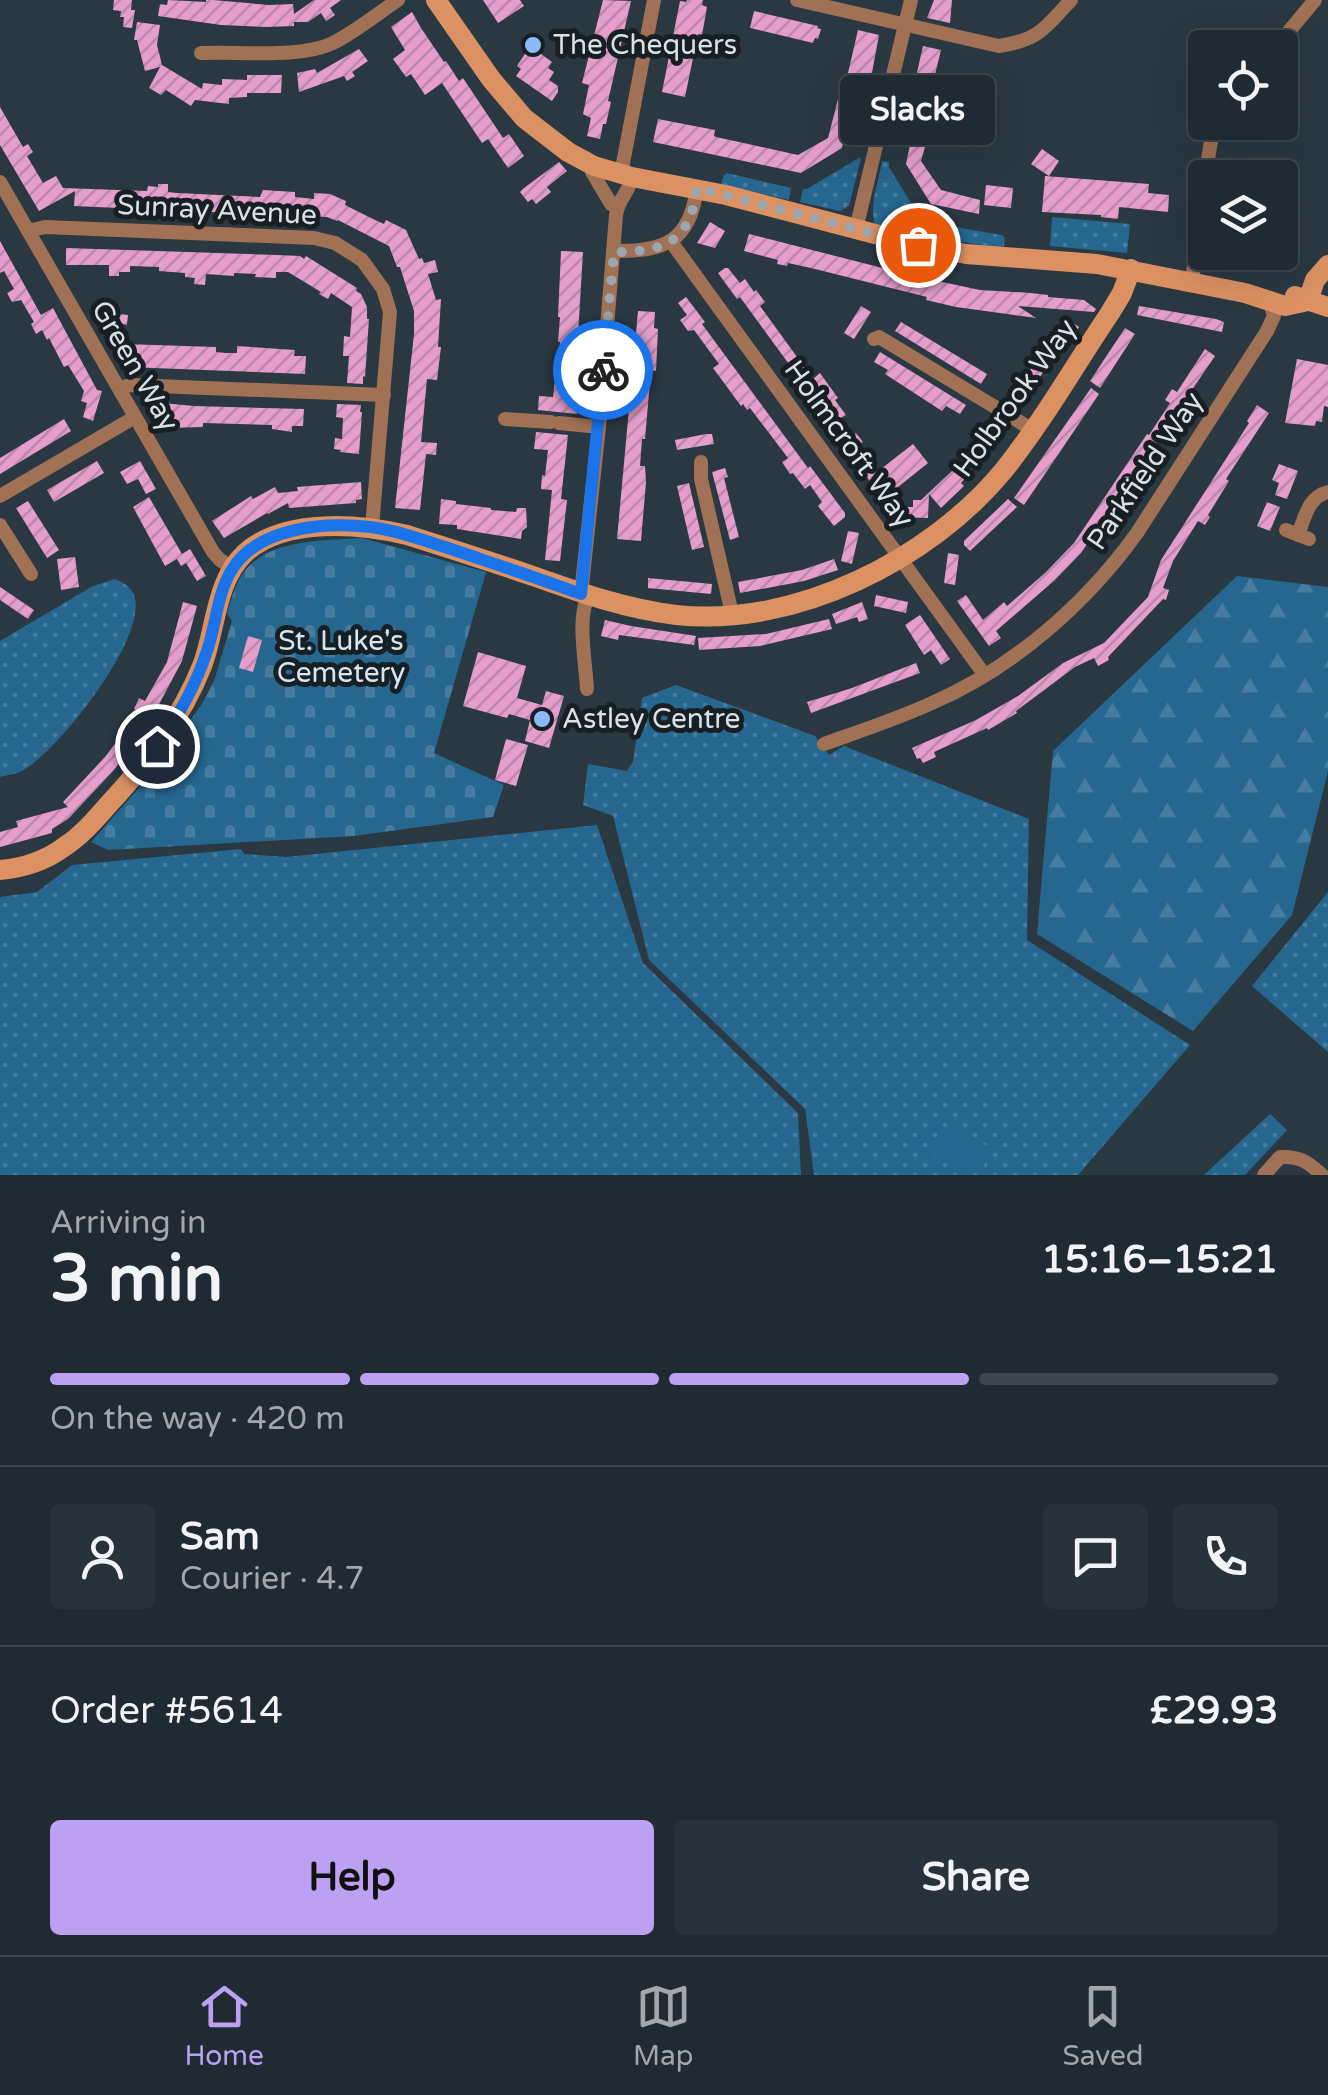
<!DOCTYPE html>
<meta charset="utf-8">
<style>
:root{--surface:#202a32;--page:#28323a;--text:#f1f3f6;--muted:#a2a7ac;--line:#3d464d;--accent:#bca0f2}
body{margin:0;font-family:"Varela Round",sans-serif;background:var(--page);color:var(--text);height:100vh;display:flex;flex-direction:column;font-size:38px;white-space:nowrap}
*{box-sizing:border-box;margin:0}
p{font-size:32px;color:var(--muted)}
.icon{flex:none;width:55px;height:55px;fill:none;stroke:currentColor;stroke-width:2;stroke-linecap:round;stroke-linejoin:round}
.map{position:relative;height:1175px;overflow:hidden}
.drawer{display:flex;flex-direction:column;background:var(--surface);flex:1}
.drawer>*{flex:none}
.controls{position:absolute;left:1188px;top:30px;display:grid;gap:20px}
.controls a{display:grid;place-items:center;width:110px;height:110px;border-radius:10px;background:var(--surface);box-shadow:0 10px 40px #0002,0 0 0 2px var(--line);font-size:50px}
.pin{position:absolute;display:grid;place-items:center;width:85px;height:85px;color:#fff;margin:-42px;border:5px solid #fff;border-radius:50%;box-shadow:0 2px 10px #0007}
.courier{position:absolute;display:grid;place-items:center;width:100px;height:100px;margin:-50px;border:8px solid #1a73e8;border-radius:50%;background:#fff;color:#222;box-shadow:0 2px 12px #0007}
.bubble{position:absolute;height:70px;border-radius:10px;background:var(--surface);box-shadow:0 10px 40px #0002,0 0 0 2px var(--line);font-size:32px;font-weight:700;line-height:70px;text-align:center}
.headline em{font-style:normal;font-weight:700}
.headline div{display:flex;flex-direction:column-reverse}
.headline{display:flex;align-items:center;justify-content:space-between;height:170px;padding:0 50px}
h1{font-size:65px;font-weight:700;line-height:75px}
.bar{display:grid;grid-template-columns:repeat(4,1fr);gap:15px 10px;align-content:center;height:120px;padding:0 50px}
.bar i{height:12px;border-radius:8px;background:var(--line)}
.bar .current{background:var(--accent)}
.bar p{grid-column:span 4}
.line{display:flex;align-items:center;gap:25px;padding:0 50px;border-top:2px solid var(--line)}
.line div{flex:1}
.round{display:grid;place-items:center;flex:none;width:105px;height:105px;border-radius:10px;background:var(--page)}
.cta{display:flex;gap:20px;margin-top:auto;padding:20px 50px}
.cta a{flex:1;height:115px;border-radius:10px;background:var(--accent);color:#111;font-size:40px;font-weight:700;line-height:115px;text-align:center}
.cta a+a{background:var(--page);color:var(--text)}
.menu{display:flex;justify-content:space-around;align-items:center;height:140px;border-top:2px solid var(--line);background:var(--surface);font-size:28px;color:var(--muted)}
.menu a{display:grid;justify-items:center;gap:5px}
.menu .current{color:var(--accent)}
.map>svg:first-child{display:block}
.grass{fill:url(#grass-dots)}
.forest{fill:url(#forest-firs)}
.cemetery{fill:url(#cemetery-stones)}
.pitch{fill:#26678f}
.building{fill:url(#building-hatch)}
.lines{fill:none;stroke-linecap:round;stroke-linejoin:round}
.street{stroke:#a07154;stroke-width:14}
.secondary{stroke:#dc9162;stroke-width:20}
.done{stroke:#9ba6ae;stroke-width:10;stroke-dasharray:0 18}
.route{stroke:#1a73e8;stroke-width:12}
.poi-dot{fill:#8cb9fc;stroke:#181f23;stroke-width:4}
.labels{text-anchor:middle;dominant-baseline:central;stroke-width:10;stroke-linejoin:round;paint-order:stroke}
.poi-label{font-size:28px;fill:#d8e1e8;stroke:#181f23;text-anchor:start}
.street-label{font-size:28px;fill:#d8e1e8;stroke:#181f23}
.park-label{font-size:28px;fill:#d4e5f3;stroke:#181f23}
</style>
<div class="map">
<svg width="1328" height="1175" viewBox="0 0 1328 1175">
<defs>
<pattern id="grass-dots" width="8" height="8" patternUnits="userSpaceOnUse" patternTransform="scale(2.5)"><rect width="8" height="8" fill="#26678f"/><path d="M2 2h.1M6 6h.1" fill="none" stroke="#457c9f" stroke-width="1.8" stroke-linecap="round"/></pattern>
<pattern id="forest-firs" width="22" height="20" patternUnits="userSpaceOnUse" patternTransform="scale(2.5)"><rect width="22" height="20" fill="#26678f"/><path d="M5 1l3.5 6h-7zM16 11l3.5 6h-7z" fill="#457c9f"/></pattern>
<pattern id="cemetery-stones" width="16" height="16" patternUnits="userSpaceOnUse" patternTransform="scale(2.5)"><rect width="16" height="16" fill="#26678f"/><path d="M2 7V4a2 2 0 0 1 4 0v3zM10 15v-3a2 2 0 0 1 4 0v3z" fill="#457c9f"/></pattern>
<pattern id="building-hatch" width="6" height="6" patternUnits="userSpaceOnUse" patternTransform="scale(2.5)"><rect width="6" height="6" fill="#e59ecc"/><path d="M-1 1l2-2M0 6l6-6M5 7l2-2" fill="none" stroke="#bc88aa"/></pattern>
</defs>
<rect width="100%" height="100%" fill="#2a3842"/>
<g class="grass">
<polygon points="859,158 861,158 849,206 840,211 800,202 803,189 807,189"/>
<path d="M882 161 889 162V167L920 218 916 235 875 224C869 205 879 181 882 161Z"/>
<polygon points="727,173 791,188 789,200 721,184 724,175"/>
<polygon points="1052,217 1130,224 1127,253 1050,246"/>
<polygon points="928,220 966,229 1002,235 1005,238 1004,246 1001,248 925,236"/>
<path d="M115 579C122 582 130 586 133 593 153 632 57 753 22 771 16 774 7 775 0 777V641L93 586Z"/>
<polygon points="676,685 815,736 829,755 844,746 1029,819 1027,940 1190,1045 1078,1175 814,1175 805,1109 649,960 613,816 583,805 588,764 627,771 633,762 642,698"/>
<polygon points="597,825 643,963 798,1113 801,1175 0,1175 0,897 37,892 72,865 241,849 244,854 286,857"/>
<polygon points="1328,892 1328,1052 1252,986"/>
<polygon points="1270,1114 1287,1130 1245,1175 1204,1175"/>
</g>
<polygon class="forest" points="1237,576 1328,587 1328,771 1292,915 1193,1031 1037,934 1053,751"/>
<path class="cemetery" d="M362 538 486 572 434 753 504 785 493 817 354 836 108 850 91 842 153 772 202 704 214 681 232 621 227 613C232 598 236 580 247 568 275 538 324 541 362 538Z"/>
<polygon class="pitch" points="943,1127 991,1147 980,1175 931,1155"/>
<g class="building">
<polygon points="114,0 132,0 131,10 135,10 132,28 123,27 124,17 120,17 121,11 113,10"/>
<polygon points="168,0 206,2 206,0 213,0 269,5 293,4 294,14 314,0 341,0 330,8 335,15 326,21 321,13 308,22 294,22 294,26 267,27 221,25 158,16 160,4 167,5"/>
<polygon points="483,0 520,0 524,6 498,23"/>
<polygon points="603,0 631,1 608,101 611,102 606,124 603,124 600,139 587,136 591,118 583,114 589,85 582,83"/>
<polygon points="687,0 703,0 702,5 707,7 702,35 698,34 685,97 662,92 680,1 686,2"/>
<polygon points="934,0 952,0 950,23 927,18"/>
<polygon points="754,11 818,26 817,28 821,29 818,39 815,38 813,43 750,28"/>
<polygon points="412,12 421,28 444,62 446,61 459,81 463,78 503,138 509,134 524,156 508,168 488,139 482,143 442,83 425,95 411,74 406,77 393,59 405,50 391,27"/>
<polygon points="137,22 160,25 157,45 162,65 202,89 203,83 222,85 222,79 247,80 247,75 282,75 281,93 247,93 247,97 229,98 229,104 195,100 191,106 166,90 161,95 149,88 160,67 145,71 137,40 134,40"/>
<polygon points="858,30 879,35 869,89 865,96 855,94 842,148 801,173 653,142 658,119 715,130 714,136 716,137 798,155 828,138 844,76 847,77"/>
<polygon points="530,46 552,62 548,68 554,72 549,80 558,86 558,92 552,101 516,76 521,69 517,66"/>
<polygon points="923,46 941,50 924,120 934,122 931,140 927,140 921,161 941,190 980,200 979,214 931,204 906,164 914,125 911,124 915,104 910,103"/>
<polygon points="359,49 368,61 352,72 355,76 347,81 344,76 299,92 297,73 315,69 317,73"/>
<polygon points="0,107 23,147 28,144 33,152 27,156 43,183 56,176 63,188 147,191 148,186 158,187 158,184 168,184 168,192 177,193 260,197 263,190 295,192 295,197 314,199 314,193 330,194 346,201 345,205 373,219 384,224 386,220 406,230 419,259 422,258 424,263 435,260 438,272 428,274 436,300 441,299 438,347 441,347 437,380 427,379 421,442 437,443 436,455 426,454 420,510 395,508 414,334 414,311 400,267 397,267 389,246 338,220 337,221 327,217 74,206 75,191 39,211 0,145"/>
<polygon points="1042,149 1059,161 1049,176 1031,164"/>
<polygon points="559,162 567,171 547,187 551,192 536,204 532,199 528,202 520,192 524,188"/>
<polygon points="1045,176 1149,184 1148,193 1169,195 1168,212 1119,207 1118,219 1101,217 1101,215 1042,212"/>
<polygon points="986,185 1013,188 1011,208 984,205"/>
<polygon points="710,222 725,231 715,248 697,243"/>
<polygon points="749,234 914,276 980,290 1031,293 1048,295 1048,297 1084,300 1096,309 1094,312 1018,306 1036,318 956,307 926,300 927,297 811,268 788,263 787,266 777,264 778,260 744,251"/>
<polygon points="0,241 41,315 53,308 97,390 102,391 93,421 83,417 87,403 81,401 84,391 68,365 64,367 49,338 47,340 42,330 36,334 31,324 34,322 21,300 12,302 7,293 14,289 4,271 0,273"/>
<polygon points="66,248 277,255 300,256 304,259 306,256 357,288 356,291 361,294 367,307 367,319 369,319 365,377 363,376 363,384 347,383 349,356 343,356 344,336 350,337 352,307 331,293 328,299 319,294 321,292 288,272 276,272 276,278 255,277 256,274 234,273 234,276 206,274 205,285 194,284 195,278 185,277 185,273 159,271 159,267 130,266 130,272 119,272 119,276 109,276 109,265 66,265"/>
<polygon points="561,251 583,252 577,352 579,352 573,398 578,399 577,414 538,410 539,396 553,397 555,380 557,380 560,342 558,342 560,317 558,317"/>
<polygon points="725,268 728,268 740,283 745,279 754,292 756,290 765,302 760,306 813,379 820,373 838,398 835,400 846,415 841,418 853,435 856,433 863,442 857,446 877,472 913,444 928,463 883,499 842,443 845,441 740,297 737,299 718,273"/>
<polygon points="686,297 705,322 702,324 808,468 810,466 845,513 845,517 834,526 818,506 822,502 810,485 805,489 793,473 790,474 782,462 788,458 750,408 747,410 743,404 741,406 713,368 719,364 694,330 688,331 680,320 687,315 678,303"/>
<polygon points="861,306 871,312 854,339 844,333"/>
<polygon points="1139,306 1216,319 1224,322 1222,332 1137,315"/>
<polygon points="638,311 655,312 654,328 658,329 656,371 651,370 645,439 642,439 640,466 645,466 646,482 641,541 617,539"/>
<polygon points="101,312 128,315 127,325 122,324 121,333 104,332 104,326 100,326"/>
<polygon points="1070,321 1079,327 1062,353 1057,350 1023,404 1013,397 1055,330 1061,334"/>
<polygon points="901,322 987,374 981,384 895,331"/>
<polygon points="1125,328 1135,334 1100,388 1090,381"/>
<polygon points="123,344 216,347 216,352 226,353 237,353 237,346 295,350 294,356 306,356 305,374 128,367 122,365"/>
<polygon points="1205,349 1215,356 1081,553 1055,580 996,631 1001,638 989,646 957,601 966,595 983,620 1004,602 1007,606 1045,573 1074,543 1147,434 1149,435 1170,403 1165,400 1172,389 1177,392"/>
<polygon points="880,352 966,405 960,414 946,406 942,411 885,374 888,370 874,362"/>
<polygon points="1297,359 1328,365 1328,407 1324,406 1322,422 1316,421 1315,426 1285,423"/>
<polygon points="1091,388 1099,394 1024,505 1014,498"/>
<polygon points="152,402 194,406 304,409 303,426 292,426 292,432 272,429 272,425 203,423 203,427 167,428 167,422 152,421"/>
<polygon points="337,404 361,405 360,412 362,412 359,454 340,452 341,450 334,449 335,438 342,439 343,418 336,417"/>
<polygon points="1257,405 1269,413 1226,479 1229,481 1208,515 1210,517 1205,525 1198,521 1173,561 1163,588 1169,590 1166,600 1163,599 1108,657 1109,660 1098,666 1094,658 1075,667 1016,711 1017,713 988,730 987,728 934,752 936,757 923,763 920,758 917,759 912,748 976,720 1018,696 1063,663 1104,643 1148,597 1161,560 1249,423 1247,421"/>
<polygon points="64,419 71,431 0,474 0,458"/>
<polygon points="993,419 1006,430 961,483 964,486 941,508 929,494 928,518 896,517 897,507 913,507 913,500 921,500 953,470"/>
<polygon points="536,432 568,435 561,499 567,500 560,561 545,560 552,490 541,489 542,475 545,476 548,450 534,449"/>
<polygon points="706,434 712,434 714,444 677,450 675,440"/>
<polygon points="97,461 104,473 54,502 47,490"/>
<polygon points="140,461 156,489 146,494 138,479 127,484 120,472"/>
<polygon points="1279,464 1298,471 1287,499 1275,495 1279,483 1272,480"/>
<polygon points="725,468 728,477 724,478 739,537 730,540 712,472"/>
<polygon points="361,482 362,499 356,500 356,503 289,508 288,503 268,514 267,513 224,538 212,521 251,496 253,499 275,487 278,493 298,491 297,487"/>
<polygon points="689,483 704,547 692,550 677,486"/>
<polygon points="149,497 182,554 190,549 206,576 197,581 186,563 181,566 177,559 165,566 133,507"/>
<polygon points="441,499 456,501 456,504 491,508 491,510 516,512 517,508 526,508 527,527 522,531 521,539 457,529 457,525 439,524"/>
<polygon points="1008,499 1017,507 970,551 964,545 964,541"/>
<polygon points="28,501 59,550 47,558 16,508"/>
<polygon points="1267,502 1280,507 1270,531 1257,526"/>
<polygon points="848,531 859,533 852,564 841,561"/>
<polygon points="948,553 959,555 955,585 944,583"/>
<polygon points="75,557 79,587 61,590 57,559"/>
<polygon points="834,559 838,570 804,581 740,593 738,582 802,570"/>
<polygon points="648,578 712,584 711,594 648,588"/>
<polygon points="0,587 34,610 28,619 0,600"/>
<polygon points="876,595 908,602 906,613 874,606"/>
<polygon points="183,602 197,606 182,661 148,725 114,770 68,819 52,829 52,833 0,847 0,832 18,827 16,821 68,807 63,802 105,757 139,712 134,709 139,698 145,701 167,662"/>
<polygon points="862,602 868,619 859,622 857,617 836,624 832,614"/>
<polygon points="920,615 950,659 941,665 931,650 924,655 905,625"/>
<polygon points="829,619 832,629 760,646 699,650 698,638 766,634"/>
<polygon points="605,620 631,626 696,636 694,645 619,635 618,640 601,636"/>
<polygon points="248,636 262,640 253,672 239,668"/>
<polygon points="478,652 526,666 517,698 542,705 546,691 564,696 549,748 525,741 530,720 509,714 507,718 463,706"/>
<polygon points="916,663 920,673 811,713 807,702 852,688"/>
<polygon points="506,739 528,745 516,786 495,780"/>
</g>
<g class="lines">
<g class="street">
<path d="M797 0 999 46C1039 40 1045 28 1071 0"/>
<polyline points="1275,48 1315,0"/>
<path d="M201 53C239 51 300 59 333 43 355 32 377 14 398 0"/>
<polyline points="594,166 592,172 611,204 617,206"/>
<polyline points="621,174 654,0"/>
<polyline points="1205,178 1212,135 1217,122"/>
<polyline points="0,182 213,552 220,560 233,568"/>
<polyline points="856,229 911,0"/>
<polyline points="28,231 45,227 314,238 335,243 362,260 383,289 390,312 372,527"/>
<polyline points="672,243 984,674"/>
<path d="M613 251C664 252 690 242 697 188"/>
<polyline points="1192,281 1205,179"/>
<polyline points="874,339 879,337 1033,430"/>
<polyline points="119,388 131,385 384,395"/>
<polyline points="505,419 551,422"/>
<polyline points="559,423 599,427"/>
<polyline points="701,462 701,479 730,605 730,615"/>
<polyline points="0,496 135,417"/>
<polyline points="0,525 31,574"/>
<polyline points="1286,530 1309,539"/>
<path d="M1298 535C1305 517 1308 497 1328 492"/>
<path d="M581 594 599 427 616 215C618 199 630 191 632 177"/>
<path d="M587 689C586 665 576 615 589 596"/>
<path d="M824 744C860 731 897 719 932 703 1013 668 1086 604 1137 533L1267 331 1274 316 1270 303"/>
<path d="M1264 1175 1280 1157C1300 1156 1308 1162 1322 1175"/>
</g>
<g class="secondary">
<polyline points="436,0 491,79 524,118 568,152 594,166 632,177 726,195 917,245 966,254 1097,264 1245,293 1285,306 1308,301"/>
<polyline points="1295,296 1328,307"/>
<polyline points="1308,301 1315,280 1328,265"/>
<path d="M0 870C23 868 45 861 64 847 81 836 95 820 108 805 146 764 181 719 202 666 216 630 215 581 245 553 285 517 360 524 407 535 448 548 489 561 530 575 578 592 625 609 676 615 794 628 930 560 1004 470 1043 421 1075 365 1110 313L1122 293 1131 269"/>
</g>
</g>
<g class="lines">
<path class="done" d="M603 370 614 252C664 252 690 243 697 188L918 245"/>
<path class="route" d="M157 746C178 717 196 685 207 651 216 625 217 595 231 571 257 527 324 522 370 527 397 530 425 541 451 549 495 564 538 578 581 594L603 370"/>
</g>
<g class="poi-dot">
<circle cx="533" cy="45" r="10"/>
<circle cx="542" cy="719" r="10"/>
</g>
<g class="labels">
<g class="poi-label">
<text x="553" y="45">The Chequers</text>
<text x="562" y="719">Astley Centre</text>
</g>
<g class="street-label">
<text transform="translate(217 210) rotate(3)">Sunray Avenue</text>
<text transform="translate(135 366) rotate(60)">Green Way</text>
<text transform="translate(1015 398) rotate(-54)">Holbrook Way</text>
<text transform="translate(849 444) rotate(54)">Holmcroft Way</text>
<text transform="translate(1145 471) rotate(-56)">Parkfield Way</text>
</g>
<g class="park-label">
<text x="341" y="641">St. Luke's<tspan x="341" dy="32">Cemetery</tspan></text>
</g>
</g>
</svg>
<div class="controls">
<a><svg class="icon" aria-label="locate" viewBox="0 0 24 24"><circle cx="12" cy="12" r="6"/><path d="M12 2v4M12 18v4M2 12h4M18 12h4"/></svg></a>
<a><svg class="icon" aria-label="layers" viewBox="0 0 24 24"><path d="M12 4l9 5-9 5-9-5zM3 14l9 5 9-5"/></svg></a>
</div>
<div class="pin" style="left:918px;top:245px;background:#ea580c"><svg class="icon" aria-label="bag" viewBox="0 0 24 24"><path d="M5 8h14l-1 12H6zM9 8a3 3 0 0 1 6 0"/></svg></div>
<div class="pin" style="left:157px;top:746px;background:#1f2937"><svg class="icon" aria-label="home" viewBox="0 0 24 24"><path d="M3 11l9-7 9 7M6 9v11h12V9"/></svg></div>
<div class="courier" style="left:603px;top:370px"><svg class="icon" aria-label="bike" viewBox="0 0 24 24"><circle cx="6" cy="16" r="4"/><circle cx="18" cy="16" r="4"/><path d="M6 16l4-8h5l3 8M10 8l3 8H6M13 5h3"/></svg></div>
<div class="bubble" style="left:840px;top:75px;width:155px">Slacks</div>
</div>
<section class="drawer">
<div class="headline"><div><h1>3 min</h1><p>Arriving in</p></div><em>15:16–15:21</em></div>
<div class="bar"><i class="current"></i><i class="current"></i><i class="current"></i><i></i><p>On the way · 420 m</p></div>
<div class="line" style="height:180px"><a class="round"><svg class="icon" aria-label="person" viewBox="0 0 24 24"><circle cx="12" cy="8" r="4"/><path d="M4 21q1-7 8-7t8 7"/></svg></a><div><b>Sam</b><p>Courier · 4.7</p></div><a class="round"><svg class="icon" aria-label="chat" viewBox="0 0 24 24"><path d="M4 5h16v11H9l-5 4z"/></svg></a><a class="round"><svg class="icon" aria-label="phone" viewBox="0 0 24 24"><path d="M5 4h4l2 5-3 2q2 4 5 5l2-3 5 2v4C11 20 4 13 5 4z"/></svg></a></div>
<div class="line" style="height:130px"><div>Order #5614</div><b>£29.93</b></div>
<div class="cta"><a>Help</a><a>Share</a></div>
</section>
<nav class="menu">
<a class="current"><svg class="icon" aria-label="home" viewBox="0 0 24 24"><path d="M3 11l9-7 9 7M6 9v11h12V9"/></svg>Home</a>
<a><svg class="icon" aria-label="map" viewBox="0 0 24 24"><path d="M3 6l6-2 6 2 6-2v14l-6 2-6-2-6 2zM9 4v14M15 6v14"/></svg>Map</a>
<a><svg class="icon" aria-label="saved" viewBox="0 0 24 24"><path d="M7 4h10v16l-5-4-5 4z"/></svg>Saved</a>
</nav>
